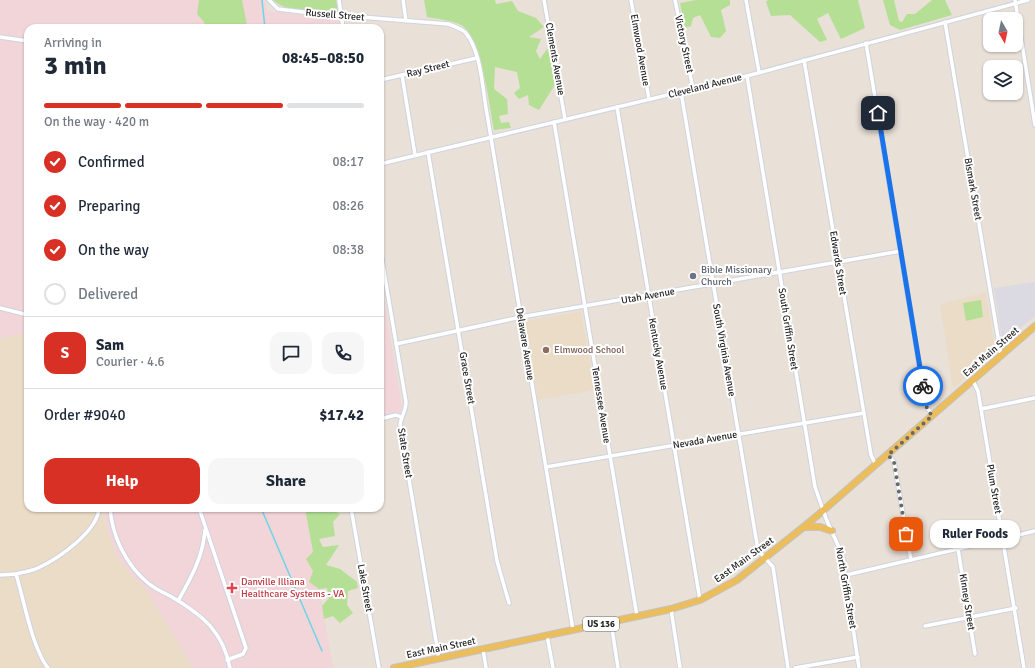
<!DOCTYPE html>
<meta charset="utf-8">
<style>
:root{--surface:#fff;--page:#f6f6f7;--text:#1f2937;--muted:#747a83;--line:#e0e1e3;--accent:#d93025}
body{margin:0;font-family:Signika,sans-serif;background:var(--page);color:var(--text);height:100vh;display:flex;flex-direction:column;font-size:15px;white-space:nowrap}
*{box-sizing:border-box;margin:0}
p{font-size:13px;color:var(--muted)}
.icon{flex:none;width:22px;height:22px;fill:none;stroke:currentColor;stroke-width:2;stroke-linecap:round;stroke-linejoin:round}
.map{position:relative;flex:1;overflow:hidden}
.drawer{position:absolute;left:24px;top:24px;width:360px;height:488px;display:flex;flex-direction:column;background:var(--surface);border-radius:12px;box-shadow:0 1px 3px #0004}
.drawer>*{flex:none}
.needle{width:26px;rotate:171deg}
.controls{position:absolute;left:983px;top:12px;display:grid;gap:8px}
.controls a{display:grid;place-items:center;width:40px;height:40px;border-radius:8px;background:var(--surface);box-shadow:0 1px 3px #0004;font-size:20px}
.pin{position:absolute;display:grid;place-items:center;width:34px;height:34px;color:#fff;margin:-17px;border-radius:8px;box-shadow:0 2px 6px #0006}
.courier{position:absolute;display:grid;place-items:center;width:40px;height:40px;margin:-20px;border:3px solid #1a73e8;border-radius:50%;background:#fff;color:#222;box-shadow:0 1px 5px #0007}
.bubble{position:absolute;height:28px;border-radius:12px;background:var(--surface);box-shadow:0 1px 3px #0004;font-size:13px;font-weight:700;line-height:28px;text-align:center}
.summary em{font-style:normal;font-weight:700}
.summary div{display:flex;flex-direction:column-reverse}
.summary{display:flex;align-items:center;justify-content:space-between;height:68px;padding:0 20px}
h1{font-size:26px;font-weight:700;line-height:30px}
.bar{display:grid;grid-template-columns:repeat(4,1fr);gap:6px 4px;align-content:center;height:48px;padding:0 20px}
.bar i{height:5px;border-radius:3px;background:var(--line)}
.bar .active{background:var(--accent)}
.bar p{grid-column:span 4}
.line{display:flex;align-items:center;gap:10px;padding:0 20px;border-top:1px solid var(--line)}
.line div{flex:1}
.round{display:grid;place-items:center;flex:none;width:42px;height:42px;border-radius:12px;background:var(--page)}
ol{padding:0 20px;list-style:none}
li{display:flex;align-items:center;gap:12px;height:44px}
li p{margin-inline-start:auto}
li .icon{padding:4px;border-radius:50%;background:var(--accent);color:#fff;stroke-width:4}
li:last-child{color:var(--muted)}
li i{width:22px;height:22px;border:2px solid var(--line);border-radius:50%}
.primary-button{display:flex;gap:8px;margin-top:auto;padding:8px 20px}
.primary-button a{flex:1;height:46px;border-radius:12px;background:var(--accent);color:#fff;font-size:16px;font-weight:700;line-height:46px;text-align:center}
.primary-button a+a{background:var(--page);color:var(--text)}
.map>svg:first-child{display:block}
.industrial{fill:#dbd9e1}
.education{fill:#ebdcc7}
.medical{fill:#f1d5d9}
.green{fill:#b5df95}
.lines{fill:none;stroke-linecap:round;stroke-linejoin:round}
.stream{stroke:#6dd4ea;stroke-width:1.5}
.minor-casing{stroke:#ced3e0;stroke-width:5.5}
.primary-casing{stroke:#c3c3c3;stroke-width:8}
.minor{stroke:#fff;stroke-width:3.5}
.primary{stroke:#ecbd5b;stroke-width:6}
.done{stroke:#6b6865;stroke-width:4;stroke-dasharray:0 7.2}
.route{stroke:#1a73e8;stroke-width:5}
.worship-dot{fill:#6b7280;stroke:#fff;stroke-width:1.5}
.education-dot{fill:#8d6e63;stroke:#fff;stroke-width:1.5}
.health-dot{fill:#e0444e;stroke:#fff;stroke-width:1.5}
.labels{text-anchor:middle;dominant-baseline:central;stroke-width:4;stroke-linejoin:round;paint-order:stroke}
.shield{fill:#fff;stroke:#686868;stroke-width:1}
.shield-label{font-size:9px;font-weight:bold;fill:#272727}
.street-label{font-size:10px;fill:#272727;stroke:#fff}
.worship-label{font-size:10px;fill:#5b616d;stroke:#fff;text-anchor:start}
.education-label{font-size:10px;fill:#785e54;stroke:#fff;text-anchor:start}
.health-label{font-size:10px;fill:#be3a42;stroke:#fff;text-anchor:start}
</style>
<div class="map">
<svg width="1035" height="668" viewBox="0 0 1035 668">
<rect width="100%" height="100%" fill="#e9e0d8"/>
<polygon class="industrial" points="1035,282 1035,316 1004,341 1002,339 994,288"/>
<g class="education">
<polygon points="986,292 995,349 953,389 940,304"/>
<polygon points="581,311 595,390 538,400 525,321"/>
<polygon points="28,333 28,508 104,508 107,530 118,557 130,574 145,588 194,668 0,668 0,338"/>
</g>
<g class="medical">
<polygon points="0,0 265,0 267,11 339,20 340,28 28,28 28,333 0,338"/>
<polygon points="380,274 402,408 400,412 380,416"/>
<polygon points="104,508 305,508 333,668 194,668 145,588 130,574 118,557 107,530"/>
</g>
<g class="green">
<polygon points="199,0 242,0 247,25 242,28 205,28 204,22 197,14"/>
<path d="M273 0H336L338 12C318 11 289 14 273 0Z"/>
<path d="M424 0H495L496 4 512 1 518 11 536 18 544 27 529 37 541 39 536 51 540 59 547 49 550 50 556 83 539 110 529 105 528 95 519 99 514 93 520 88 517 72 495 67 494 89 507 99 508 114 499 116 501 123 509 122 511 128 494 130C489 105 483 46 465 28 459 21 437 19 427 17Z"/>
<polygon points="696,0 730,0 730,5 721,10 726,31 720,38 711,37 700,15 693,18 691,26 685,28 680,3"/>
<polygon points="768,0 858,0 865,28 841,39 828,13 817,19 827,40 820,42 790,15 771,16 766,2"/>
<polygon points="883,0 894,0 899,21 902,22 907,14 915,14 932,0 945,0 952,15 900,30 890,25"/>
<polygon points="981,300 983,317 966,321 963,303"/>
<polygon points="305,508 327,508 340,514 333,522 335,536 319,539 323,547 339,545 326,565 340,569 357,582 358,588 348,591 347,605 353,613 340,623 333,616 324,619 322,606 329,598 327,588 319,589 309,582 313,571 306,559 313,552"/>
</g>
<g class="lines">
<g class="stream">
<polyline points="262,0 265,28"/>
<polyline points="261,508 322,651"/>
</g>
<g class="minor-casing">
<g id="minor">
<path d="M269 0 278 9 311 13 448 24C454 26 460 28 465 32 481 51 482 85 486 108L573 630"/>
<polyline points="339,0 343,28"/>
<polyline points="403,0 406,21"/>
<polyline points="544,0 565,119"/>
<polyline points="631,0 649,99"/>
<polyline points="675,0 693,89"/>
<polyline points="746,0 759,72"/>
<polyline points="1015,0 1035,125"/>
<polyline points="945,22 1001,355"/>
<polyline points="0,37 28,41"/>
<polyline points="866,43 926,406 933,416"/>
<polyline points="804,60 871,455 876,465"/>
<polyline points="402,75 415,155"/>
<polyline points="747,76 815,487 827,521 842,554 859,668"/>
<polyline points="380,80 477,58"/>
<polyline points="681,92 758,550 773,567 788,668"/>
<polyline points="617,107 700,600"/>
<polyline points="554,122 637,616"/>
<polyline points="428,152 497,561 509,603"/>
<polyline points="380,164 747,76 1028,0"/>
<path d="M380 248 406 402C406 411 401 416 400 425L439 659"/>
<polyline points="0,308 28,315"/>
<polyline points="396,344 521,317 901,251"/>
<polyline points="973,381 978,391 1024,668"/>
<polyline points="981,409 1035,398"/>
<polyline points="380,419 396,415 401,417"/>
<polyline points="888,455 894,462 911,560"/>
<polyline points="546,467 864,413"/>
<path d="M110 508C112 536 126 565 148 583 155 589 164 593 172 597 202 615 223 631 230 668"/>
<polyline points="199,508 246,648 243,654 227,660"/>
<polyline points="351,508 379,668"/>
<polyline points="958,549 975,654"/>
<polyline points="0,575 16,574"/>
<polyline points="846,575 1035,531"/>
<path d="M178 601C191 578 203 557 205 530"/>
<polyline points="671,609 680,668"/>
<polyline points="611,622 618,668"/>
<polyline points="925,626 1016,608"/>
<polyline points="547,635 553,668"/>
<polyline points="483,649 486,668"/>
<path d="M48 668C32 648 24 600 16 574 24 572 33 571 40 567 59 558 98 531 99 508"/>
<polyline points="795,668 858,657"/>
</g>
</g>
<g class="primary-casing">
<g id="primary">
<polyline points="805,527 820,527 832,531"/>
<polyline points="394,668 671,609 700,600 737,580 811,521 1035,326"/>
</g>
</g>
<use href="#minor" class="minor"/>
<use href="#primary" class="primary"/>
</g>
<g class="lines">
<polyline class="done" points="906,534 894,462 888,455 932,416 926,406 923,386"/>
<polyline class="route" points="878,113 923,386"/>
</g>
<circle class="worship-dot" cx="693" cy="276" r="4"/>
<circle class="education-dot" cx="546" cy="350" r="4"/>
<path class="health-dot" d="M230 582h4v4h4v4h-4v4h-4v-4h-4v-4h4z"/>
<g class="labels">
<rect class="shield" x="583" y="617" width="36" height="14" rx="3"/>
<g class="shield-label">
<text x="601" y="624">US 136</text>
</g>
<g class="street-label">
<text transform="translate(335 15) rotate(5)">Russell Street</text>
<text transform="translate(684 44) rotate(78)">Victory Street</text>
<text transform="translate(640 50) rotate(80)">Elmwood Avenue</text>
<text transform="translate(555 59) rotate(80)">Clements Avenue</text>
<text transform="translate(428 69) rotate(-14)">Ray Street</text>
<text transform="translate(705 86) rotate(-14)">Cleveland Avenue</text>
<text transform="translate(973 189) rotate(80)">Bismark Street</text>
<text transform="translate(838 263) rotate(81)">Edwards Street</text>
<text transform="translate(648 296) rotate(-10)">Utah Avenue</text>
<text transform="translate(788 329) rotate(81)">South Griffin Street</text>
<text transform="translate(525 344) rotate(81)">Delaware Avenue</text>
<text transform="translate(724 350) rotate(80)">South Virginia Avenue</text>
<text transform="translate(991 352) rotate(-41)">East Main Street</text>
<text transform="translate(658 354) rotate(80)">Kentucky Avenue</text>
<text transform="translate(467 378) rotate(80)">Grace Street</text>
<text transform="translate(601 405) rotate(81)">Tennessee Avenue</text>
<text transform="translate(705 440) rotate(-10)">Nevada Avenue</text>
<text transform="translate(405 453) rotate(81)">State Street</text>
<text transform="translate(994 489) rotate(80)">Plum Street</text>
<text transform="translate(744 560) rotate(-36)">East Main Street</text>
<text transform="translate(365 588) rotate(80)">Lake Street</text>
<text transform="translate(846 588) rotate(80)">North Griffin Street</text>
<text transform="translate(967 602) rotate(81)">Kinney Street</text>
<text transform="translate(441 648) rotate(-12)">East Main Street</text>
</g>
<g class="worship-label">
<text x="701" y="270">Bible Missionary<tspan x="701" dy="12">Church</tspan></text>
</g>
<g class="education-label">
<text x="554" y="350">Elmwood School</text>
</g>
<g class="health-label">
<text x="241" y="582">Danville Illiana<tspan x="241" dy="12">Healthcare Systems - VA</tspan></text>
</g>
</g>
</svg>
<div class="controls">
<a><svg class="needle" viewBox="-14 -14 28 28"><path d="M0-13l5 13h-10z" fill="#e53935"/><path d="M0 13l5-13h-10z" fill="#747a83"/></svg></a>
<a><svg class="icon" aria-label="layers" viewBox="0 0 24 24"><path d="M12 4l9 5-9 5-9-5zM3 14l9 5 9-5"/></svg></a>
</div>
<div class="pin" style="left:906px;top:534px;background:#ea580c"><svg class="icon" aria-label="bag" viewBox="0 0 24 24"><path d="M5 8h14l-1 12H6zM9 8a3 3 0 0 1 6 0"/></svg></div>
<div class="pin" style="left:878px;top:113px;background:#1f2937"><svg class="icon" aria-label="home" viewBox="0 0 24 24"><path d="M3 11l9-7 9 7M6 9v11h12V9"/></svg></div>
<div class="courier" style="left:923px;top:386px"><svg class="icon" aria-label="bike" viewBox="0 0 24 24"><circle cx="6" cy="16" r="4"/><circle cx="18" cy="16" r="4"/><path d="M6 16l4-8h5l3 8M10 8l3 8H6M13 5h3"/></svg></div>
<div class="bubble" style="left:930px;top:520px;width:90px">Ruler Foods</div>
<section class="drawer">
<div class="summary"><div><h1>3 min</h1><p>Arriving in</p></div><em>08:45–08:50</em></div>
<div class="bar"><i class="active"></i><i class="active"></i><i class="active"></i><i></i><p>On the way · 420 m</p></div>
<ol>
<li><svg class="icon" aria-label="check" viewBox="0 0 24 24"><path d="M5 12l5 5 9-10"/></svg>Confirmed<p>08:17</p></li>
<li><svg class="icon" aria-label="check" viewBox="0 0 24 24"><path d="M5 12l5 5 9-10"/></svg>Preparing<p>08:26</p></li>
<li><svg class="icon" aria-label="check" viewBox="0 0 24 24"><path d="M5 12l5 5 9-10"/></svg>On the way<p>08:38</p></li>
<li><i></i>Delivered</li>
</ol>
<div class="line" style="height:72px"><b class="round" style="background:var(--accent);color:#fff">S</b><div><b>Sam</b><p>Courier · 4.6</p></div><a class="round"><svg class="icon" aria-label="chat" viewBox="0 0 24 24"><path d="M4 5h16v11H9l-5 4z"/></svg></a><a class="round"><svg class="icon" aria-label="phone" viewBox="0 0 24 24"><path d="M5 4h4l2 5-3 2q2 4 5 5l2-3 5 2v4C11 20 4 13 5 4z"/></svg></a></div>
<div class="line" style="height:52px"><div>Order #9040</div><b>$17.42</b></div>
<div class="primary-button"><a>Help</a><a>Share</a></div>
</section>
</div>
